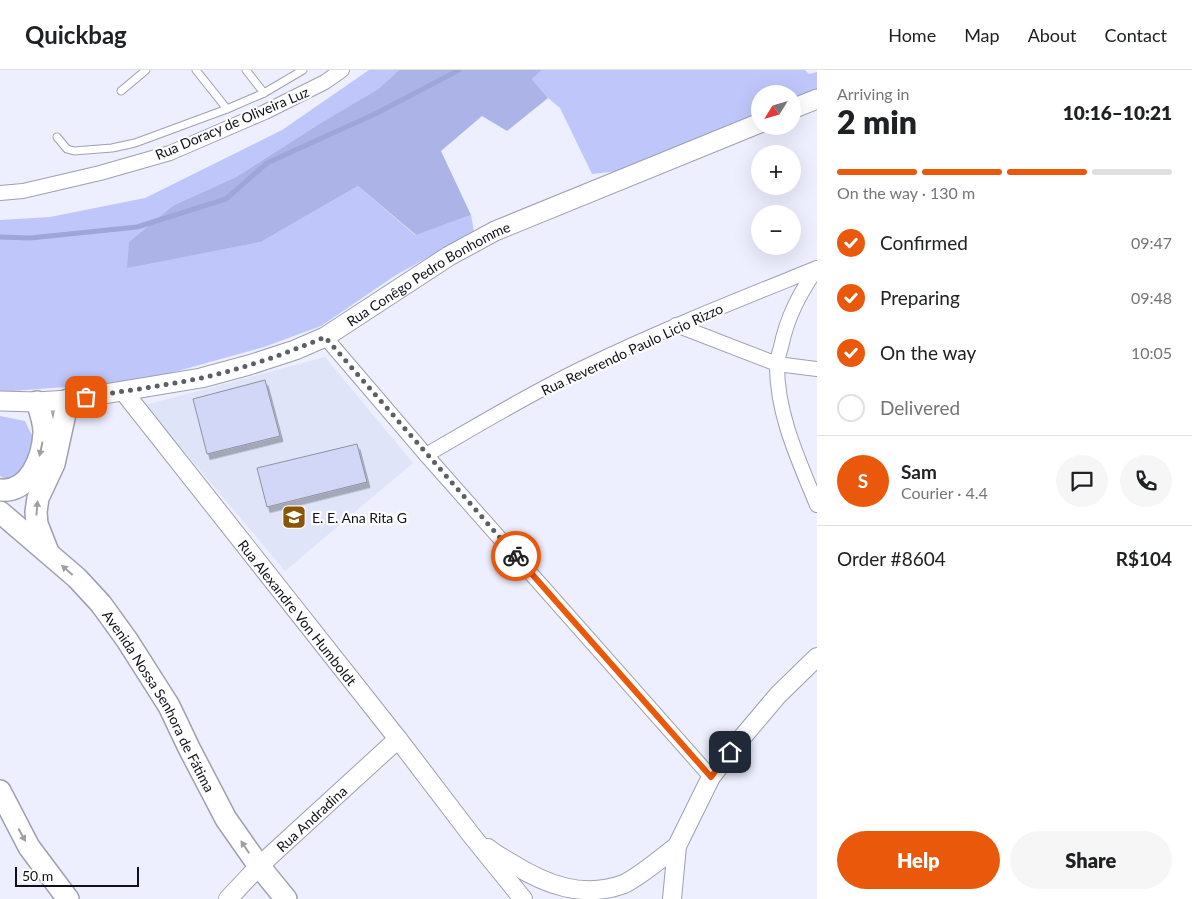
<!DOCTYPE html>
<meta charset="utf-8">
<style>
:root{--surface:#fff;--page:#f6f6f6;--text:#202124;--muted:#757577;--line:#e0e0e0;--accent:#ea580c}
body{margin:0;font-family:Lato,sans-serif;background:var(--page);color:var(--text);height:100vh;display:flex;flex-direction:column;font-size:19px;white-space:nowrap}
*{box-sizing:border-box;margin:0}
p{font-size:16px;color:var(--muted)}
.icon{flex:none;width:28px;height:28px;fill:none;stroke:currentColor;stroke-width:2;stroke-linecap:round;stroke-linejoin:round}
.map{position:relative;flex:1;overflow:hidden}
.details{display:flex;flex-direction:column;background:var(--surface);width:375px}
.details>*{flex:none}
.needle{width:32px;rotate:233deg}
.fabs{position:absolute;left:751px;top:15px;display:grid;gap:10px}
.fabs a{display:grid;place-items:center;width:50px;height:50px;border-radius:50%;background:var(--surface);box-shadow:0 5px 20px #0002;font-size:25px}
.scale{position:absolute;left:15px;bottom:12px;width:124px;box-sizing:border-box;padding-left:5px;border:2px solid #101116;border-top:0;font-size:14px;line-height:18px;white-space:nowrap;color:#101116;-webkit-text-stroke:4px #fdfdfd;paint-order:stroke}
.pin{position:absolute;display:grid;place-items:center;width:42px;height:42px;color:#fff;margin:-21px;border-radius:10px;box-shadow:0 2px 8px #0006}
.courier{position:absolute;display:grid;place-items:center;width:50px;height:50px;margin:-25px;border:4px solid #ea580c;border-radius:50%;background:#fff;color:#222;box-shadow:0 1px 6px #0007}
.head em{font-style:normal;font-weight:800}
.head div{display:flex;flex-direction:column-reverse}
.head{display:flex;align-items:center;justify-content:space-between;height:85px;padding:0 20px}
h1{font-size:32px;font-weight:800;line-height:38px}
.bar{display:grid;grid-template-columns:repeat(4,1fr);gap:8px 5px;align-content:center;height:60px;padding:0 20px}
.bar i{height:6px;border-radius:4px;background:var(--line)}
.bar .on{background:var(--accent)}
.bar p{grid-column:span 4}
.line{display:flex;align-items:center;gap:12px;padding:0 20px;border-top:1px solid var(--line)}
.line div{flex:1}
.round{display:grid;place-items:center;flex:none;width:52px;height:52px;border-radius:26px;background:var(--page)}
ol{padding:0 20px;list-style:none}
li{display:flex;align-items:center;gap:15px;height:55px}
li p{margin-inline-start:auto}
li .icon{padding:5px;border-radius:50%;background:var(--accent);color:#fff;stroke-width:4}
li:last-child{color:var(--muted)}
li i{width:28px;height:28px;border:2px solid var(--line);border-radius:50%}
.button{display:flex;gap:10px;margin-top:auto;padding:10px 20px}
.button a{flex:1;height:58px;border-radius:30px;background:var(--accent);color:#fff;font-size:20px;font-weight:800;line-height:58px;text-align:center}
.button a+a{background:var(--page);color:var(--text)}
header{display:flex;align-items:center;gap:30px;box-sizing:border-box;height:70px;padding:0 25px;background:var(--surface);border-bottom:1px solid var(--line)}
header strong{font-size:24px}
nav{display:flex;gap:28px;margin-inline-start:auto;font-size:18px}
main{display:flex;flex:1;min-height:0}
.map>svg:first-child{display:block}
.built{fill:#e0e4f9}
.green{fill:#bfc7fa}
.forest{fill:#acb4e7}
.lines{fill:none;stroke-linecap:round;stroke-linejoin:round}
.stream{stroke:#9ea6d9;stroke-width:5}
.building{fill:#d2d7f8;stroke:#8f919f;filter:url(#shadow)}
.service-casing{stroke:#9ea0ae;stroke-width:9}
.minor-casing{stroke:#9ea0ae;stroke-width:16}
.tertiary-casing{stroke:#9ea0ae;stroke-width:20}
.secondary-casing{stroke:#9ea0ae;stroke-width:21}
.primary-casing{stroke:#9ea0ae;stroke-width:24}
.service{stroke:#fff;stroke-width:7}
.minor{stroke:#fff;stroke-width:14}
.tertiary{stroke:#fff;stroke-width:18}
.secondary{stroke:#fff;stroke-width:19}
.primary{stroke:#fff;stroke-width:21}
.oneway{fill:#9fa0a2}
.done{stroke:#5d5f67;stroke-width:5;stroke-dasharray:0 9}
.route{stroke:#ea580c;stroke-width:6}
.labels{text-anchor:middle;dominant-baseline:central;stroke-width:4.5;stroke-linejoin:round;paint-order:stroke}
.street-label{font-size:14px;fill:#101116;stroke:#fdfdfd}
.poi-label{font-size:14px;fill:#101116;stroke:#fdfdfd;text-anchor:start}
</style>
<header>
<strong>Quickbag</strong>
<nav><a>Home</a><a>Map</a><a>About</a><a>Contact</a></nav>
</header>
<main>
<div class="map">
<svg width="817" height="829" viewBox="0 0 817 829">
<defs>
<filter id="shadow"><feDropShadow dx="3" dy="5.5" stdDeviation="0" flood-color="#0004"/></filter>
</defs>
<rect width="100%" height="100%" fill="#edeffe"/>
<polygon class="built" points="325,287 413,393 285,501 145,335"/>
<g class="green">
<polygon points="369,0 399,0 378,19 319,54 236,107 174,135 127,197 261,172 358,116 415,165 471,145 474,162 396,205 321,256 264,277 142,311 0,322 0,150 50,147 145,128 282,60"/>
<polygon points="542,0 805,0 809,4 817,2 817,19 793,29 792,24 760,24 760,43 627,100 592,104 560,38 548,28 532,9"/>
<polygon points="0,346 25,351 35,372 24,398 7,410 0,406"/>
</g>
<polygon class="forest" points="399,0 542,0 532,9 548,28 507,61 482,46 441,81 471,145 416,165 358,116 261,172 127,198 129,172 174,135 236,107 319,54 378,19"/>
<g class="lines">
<polyline class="stream" points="0,167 30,168 137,157 226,129 267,93 377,43 459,0"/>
</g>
<g class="building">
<polygon points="265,310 280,366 207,384 193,329"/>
<polygon points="357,374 367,412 267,437 257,398"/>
</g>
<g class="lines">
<g class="service-casing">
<g id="service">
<polyline points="196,0 227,39"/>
<polyline points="246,0 264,23"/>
<polyline points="121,21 146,0"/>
<polyline points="57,67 67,79 74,81 112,78 135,73 227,39 264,23 303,0"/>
</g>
</g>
<g class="minor-casing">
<g id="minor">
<polyline points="0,123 23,121 100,103 170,83 265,42 325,12 342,0"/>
<path d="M817 198C800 223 787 247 781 277 779 283 777 290 777 296 777 345 799 391 817 435"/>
<polyline points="676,255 777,294 817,299"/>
<polyline points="325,267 426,385 711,707"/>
<path d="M426 385C478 355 529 324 583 298 659 261 738 230 817 198"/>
</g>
</g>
<g class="tertiary-casing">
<g id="tertiary">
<path id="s1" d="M123 321 398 669 472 766 523 829"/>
<path d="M488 778C495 784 503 788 511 793 546 815 583 829 624 814 643 804 660 789 677 776"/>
<path id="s2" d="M228 829 259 796 398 669"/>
<polyline points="672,829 677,776 711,707 740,670 778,625 817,587"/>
</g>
</g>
<g class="secondary-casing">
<g id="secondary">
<polyline points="792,39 817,29"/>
<path id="s3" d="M0 331 37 332 68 330 201 308 249 295 295 280 325 267 449 186 495 161 760 53"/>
</g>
</g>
<g class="primary-casing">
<g id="primary">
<path d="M0 420C30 423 43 387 44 362 44 352 40 341 37 332"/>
<path id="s4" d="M0 442 77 508 101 534 127 570 169 636 189 678 226 749 259 796 286 829"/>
<polyline points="48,482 37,454 36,442 38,428 54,394 68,330"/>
<polyline points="0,721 29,777 68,829"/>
</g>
</g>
<use href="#service" class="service"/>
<use href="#minor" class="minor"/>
<use href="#tertiary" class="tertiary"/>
<use href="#secondary" class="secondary"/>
<use href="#primary" class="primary"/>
</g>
<defs><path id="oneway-solid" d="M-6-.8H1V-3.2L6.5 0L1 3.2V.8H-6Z" transform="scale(1.25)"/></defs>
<g class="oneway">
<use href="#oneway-solid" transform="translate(41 379) rotate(102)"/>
<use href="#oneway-solid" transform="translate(37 438) rotate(-85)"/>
<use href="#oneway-solid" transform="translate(67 500) rotate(-139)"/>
<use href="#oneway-solid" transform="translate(22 765) rotate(61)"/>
<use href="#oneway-solid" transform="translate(245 777) rotate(-124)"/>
</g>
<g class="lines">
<path class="done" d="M86 327C124 321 163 316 201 308 243 299 285 284 325 267L516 486"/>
<polyline class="route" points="516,486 711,707 730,682"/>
</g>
<defs>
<g id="school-square" transform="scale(1.25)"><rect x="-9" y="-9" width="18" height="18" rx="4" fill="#8b5506" stroke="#fdfdfd"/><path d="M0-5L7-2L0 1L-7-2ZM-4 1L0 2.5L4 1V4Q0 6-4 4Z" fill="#fff"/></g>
</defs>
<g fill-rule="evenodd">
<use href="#school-square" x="294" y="447"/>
</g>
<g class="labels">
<g class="street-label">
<text transform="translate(232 53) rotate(-23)">Rua Doracy de Oliveira Luz</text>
<text stroke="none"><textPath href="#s3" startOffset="455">Rua Conêgo Pedro Bonhomme</textPath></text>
<text transform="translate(632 279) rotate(-25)">Rua Reverendo Paulo Licio Rizzo</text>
<text stroke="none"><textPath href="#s1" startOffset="282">Rua Alexandre Von Humboldt</textPath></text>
<text stroke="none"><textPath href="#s4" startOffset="250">Avenida Nossa Senhora de Fátima</textPath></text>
<text stroke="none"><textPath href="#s2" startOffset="116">Rua Andradina</textPath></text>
</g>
<g class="poi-label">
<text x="312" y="447">E. E. Ana Rita G</text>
</g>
</g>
</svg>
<div class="fabs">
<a><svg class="needle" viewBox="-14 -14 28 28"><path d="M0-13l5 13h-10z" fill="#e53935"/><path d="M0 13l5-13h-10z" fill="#757577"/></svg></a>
<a>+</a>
<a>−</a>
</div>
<div class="scale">50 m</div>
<div class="pin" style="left:86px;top:327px;background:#ea580c"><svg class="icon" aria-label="bag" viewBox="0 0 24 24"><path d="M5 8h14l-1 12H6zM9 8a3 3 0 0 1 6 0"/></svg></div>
<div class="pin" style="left:730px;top:682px;background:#1f2937"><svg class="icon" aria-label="home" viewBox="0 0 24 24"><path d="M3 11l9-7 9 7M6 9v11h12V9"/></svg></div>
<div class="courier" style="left:516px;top:486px"><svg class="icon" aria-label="bike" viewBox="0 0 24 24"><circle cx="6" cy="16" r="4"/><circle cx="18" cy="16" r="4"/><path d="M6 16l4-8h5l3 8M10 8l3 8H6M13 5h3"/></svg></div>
</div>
<section class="details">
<div class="head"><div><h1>2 min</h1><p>Arriving in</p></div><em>10:16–10:21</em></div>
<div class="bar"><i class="on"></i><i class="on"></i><i class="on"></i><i></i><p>On the way · 130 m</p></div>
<ol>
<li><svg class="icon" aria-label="check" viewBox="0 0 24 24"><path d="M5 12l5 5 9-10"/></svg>Confirmed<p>09:47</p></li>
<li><svg class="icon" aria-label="check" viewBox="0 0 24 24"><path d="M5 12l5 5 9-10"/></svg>Preparing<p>09:48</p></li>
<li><svg class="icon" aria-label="check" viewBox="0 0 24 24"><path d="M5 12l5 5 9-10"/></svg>On the way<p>10:05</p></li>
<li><i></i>Delivered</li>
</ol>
<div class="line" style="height:90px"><b class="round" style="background:var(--accent);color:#fff">S</b><div><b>Sam</b><p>Courier · 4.4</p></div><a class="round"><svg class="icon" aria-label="chat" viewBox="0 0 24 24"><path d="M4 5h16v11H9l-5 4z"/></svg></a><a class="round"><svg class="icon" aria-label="phone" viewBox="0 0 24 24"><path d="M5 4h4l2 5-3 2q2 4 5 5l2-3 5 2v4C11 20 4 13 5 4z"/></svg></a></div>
<div class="line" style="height:65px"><div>Order #8604</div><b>R$104</b></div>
<div class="button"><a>Help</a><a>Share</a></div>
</section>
</main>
